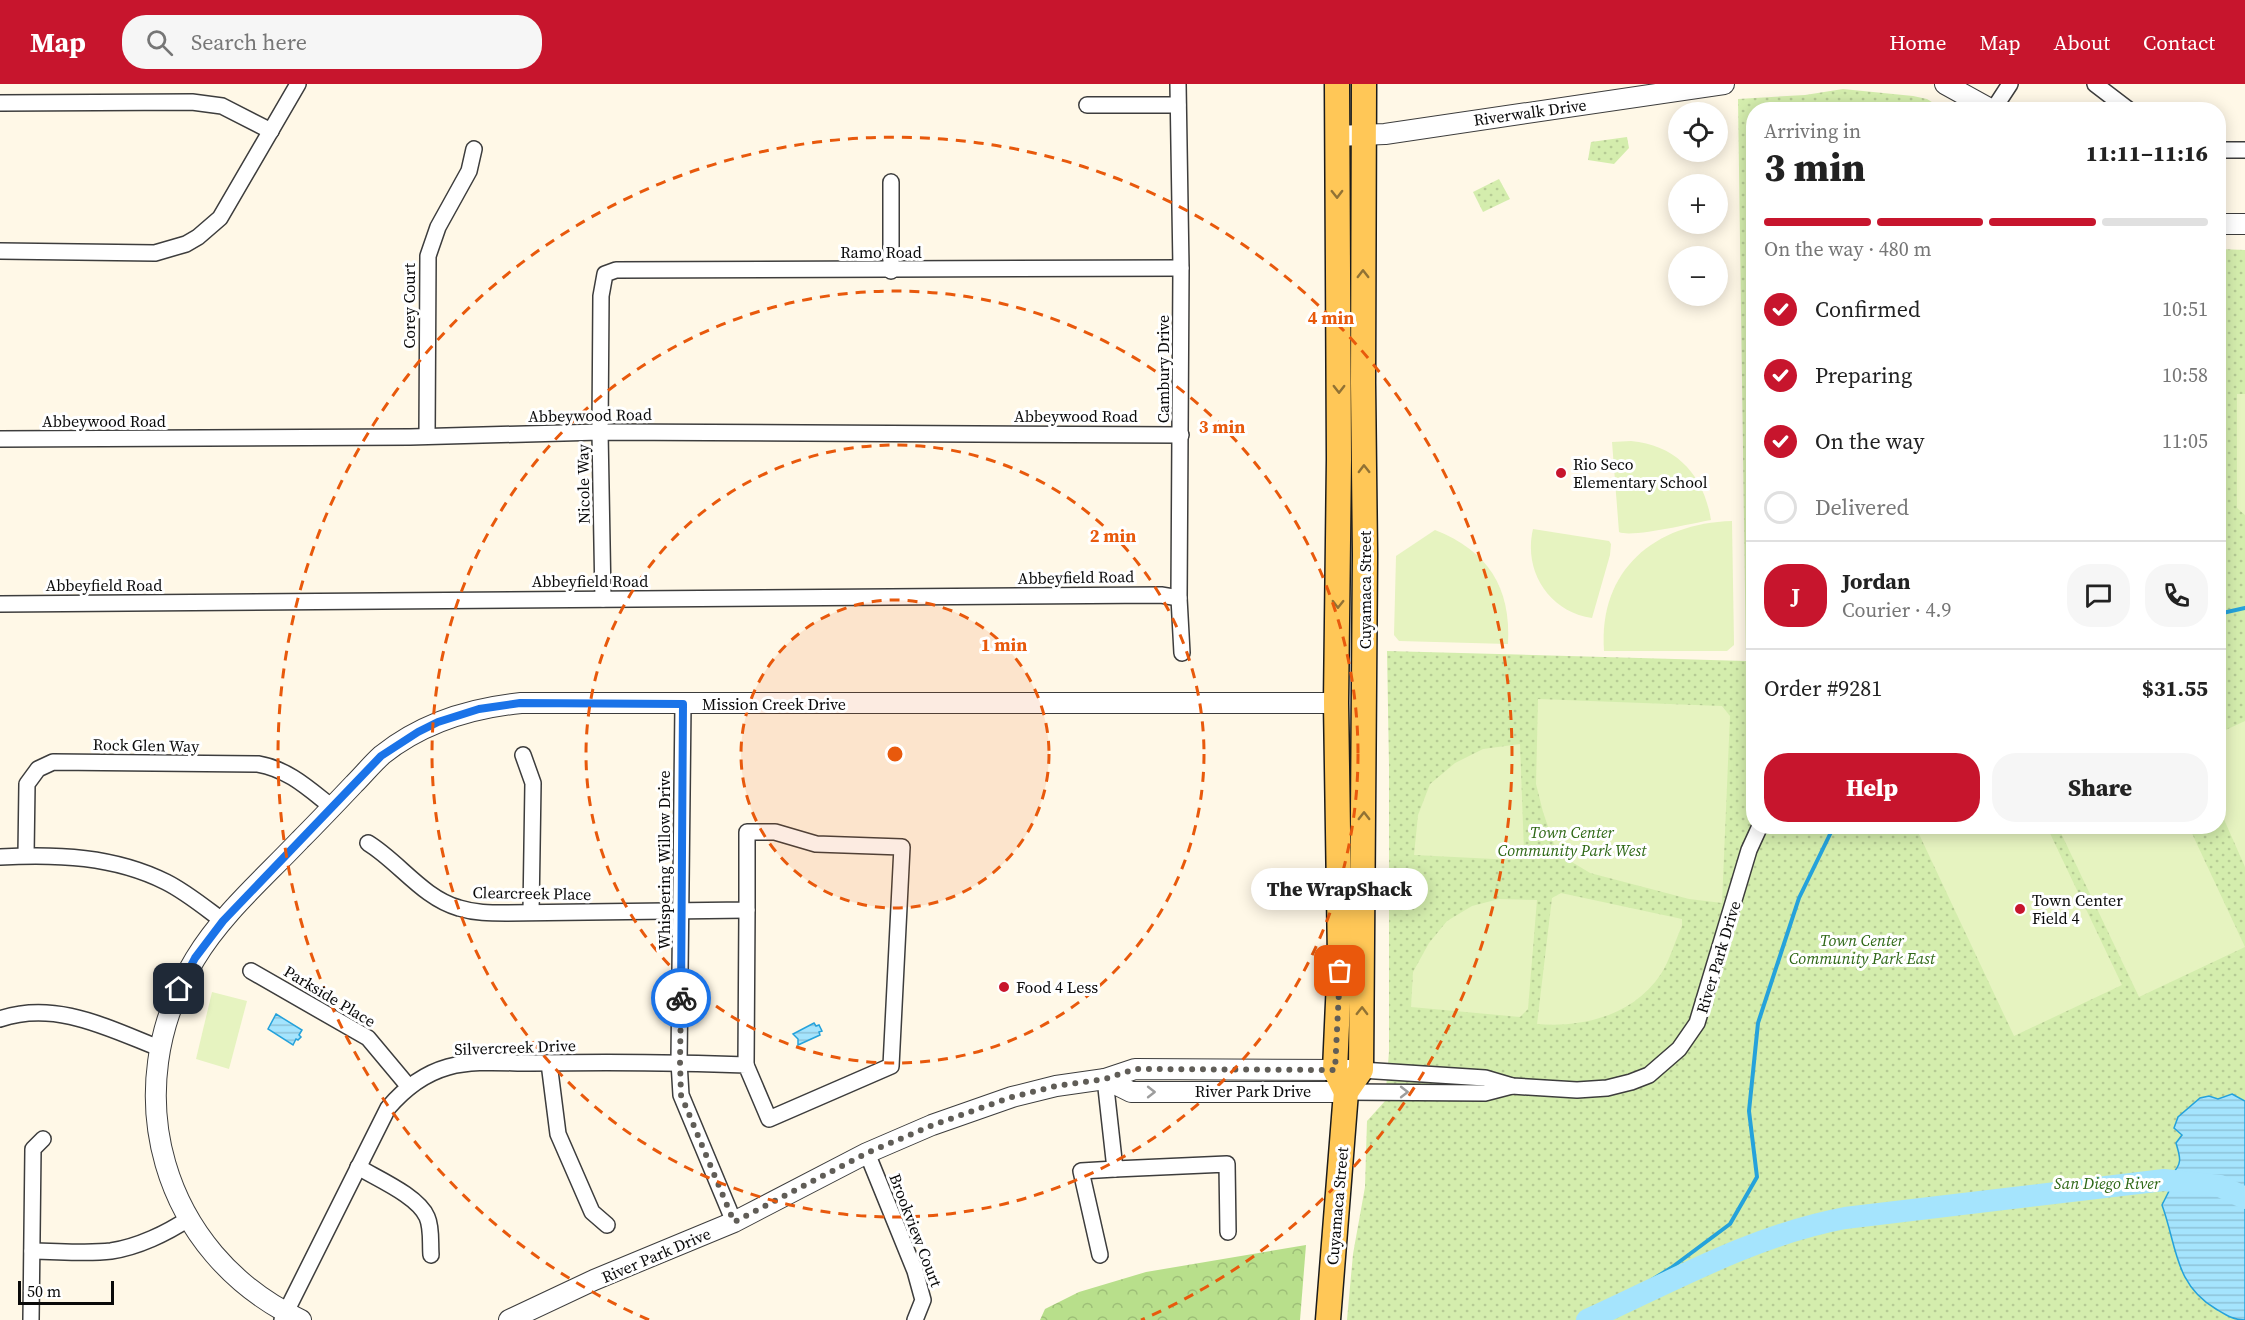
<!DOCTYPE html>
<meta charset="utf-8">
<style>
:root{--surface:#fff;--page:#f6f6f6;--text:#222;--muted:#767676;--line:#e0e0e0;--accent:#c7152d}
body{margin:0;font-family:"Source Serif 4",serif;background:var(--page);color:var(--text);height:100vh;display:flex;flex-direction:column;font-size:22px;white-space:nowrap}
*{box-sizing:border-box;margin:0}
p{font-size:20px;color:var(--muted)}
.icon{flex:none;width:33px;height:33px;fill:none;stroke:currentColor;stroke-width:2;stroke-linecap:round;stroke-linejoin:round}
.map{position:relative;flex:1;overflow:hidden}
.panel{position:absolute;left:1746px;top:18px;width:480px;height:732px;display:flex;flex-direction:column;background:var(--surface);border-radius:24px;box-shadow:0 3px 15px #0003}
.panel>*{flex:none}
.fabs{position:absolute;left:1668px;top:18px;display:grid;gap:12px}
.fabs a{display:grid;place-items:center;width:60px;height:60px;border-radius:50%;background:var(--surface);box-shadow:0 3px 15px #0003;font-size:30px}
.scale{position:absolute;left:18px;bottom:15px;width:96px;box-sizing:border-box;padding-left:6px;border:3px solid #0a0a0a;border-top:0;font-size:16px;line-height:21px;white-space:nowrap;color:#0a0a0a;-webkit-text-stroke:4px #fff;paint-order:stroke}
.pin{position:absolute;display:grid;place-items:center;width:51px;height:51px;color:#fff;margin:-26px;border-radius:12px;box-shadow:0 3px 9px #0006}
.courier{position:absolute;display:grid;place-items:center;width:60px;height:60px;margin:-30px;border:4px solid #1a73e8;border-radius:50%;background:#fff;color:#222;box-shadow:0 2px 8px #0007}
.bubble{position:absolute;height:42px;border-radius:21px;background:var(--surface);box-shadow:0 3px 15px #0003;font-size:20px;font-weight:800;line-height:42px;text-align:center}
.headline em{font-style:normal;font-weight:800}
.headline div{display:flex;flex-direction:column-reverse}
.headline{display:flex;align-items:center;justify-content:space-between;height:102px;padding:0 18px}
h1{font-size:39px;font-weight:800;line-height:45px}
.bar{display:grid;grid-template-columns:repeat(4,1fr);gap:9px 6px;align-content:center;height:72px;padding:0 18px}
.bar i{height:8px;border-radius:4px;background:var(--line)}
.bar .active{background:var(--accent)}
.bar p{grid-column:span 4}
.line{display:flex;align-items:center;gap:15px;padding:0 18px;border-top:2px solid var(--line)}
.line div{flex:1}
.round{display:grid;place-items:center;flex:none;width:63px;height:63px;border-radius:24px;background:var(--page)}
ol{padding:0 18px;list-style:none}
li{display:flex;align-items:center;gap:18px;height:66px}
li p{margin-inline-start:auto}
li .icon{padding:6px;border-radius:50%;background:var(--accent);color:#fff;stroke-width:4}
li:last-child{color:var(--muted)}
li i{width:33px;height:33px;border:3px solid var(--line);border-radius:50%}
.action{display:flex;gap:12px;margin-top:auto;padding:12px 18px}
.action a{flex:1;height:69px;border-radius:24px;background:var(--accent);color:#fff;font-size:24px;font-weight:800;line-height:69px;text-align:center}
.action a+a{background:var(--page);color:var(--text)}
header{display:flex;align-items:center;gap:36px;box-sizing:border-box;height:84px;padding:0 30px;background:var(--accent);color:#fff}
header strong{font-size:28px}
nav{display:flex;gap:33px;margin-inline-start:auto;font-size:21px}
.search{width:420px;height:54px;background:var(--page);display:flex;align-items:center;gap:15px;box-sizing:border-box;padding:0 21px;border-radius:24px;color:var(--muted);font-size:22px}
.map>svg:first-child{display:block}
.forest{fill:url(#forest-crowns)}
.park{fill:url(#park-dots)}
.pitch{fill:#e6f3c0}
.water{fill:url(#water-rules);stroke:#25a2db;stroke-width:1.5}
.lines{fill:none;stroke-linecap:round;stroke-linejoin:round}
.stream{stroke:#25a2db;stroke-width:4}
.river{stroke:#a5e4fd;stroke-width:22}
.minor-casing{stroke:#3d3d3d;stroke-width:18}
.tertiary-casing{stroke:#3d3d3d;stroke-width:22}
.primary-casing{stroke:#1b1b1b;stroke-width:27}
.minor{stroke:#fff;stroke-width:15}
.tertiary{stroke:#fff;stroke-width:20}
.primary{stroke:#ffc757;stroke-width:24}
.oneway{stroke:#917234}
.oneway2{stroke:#9d9d9d}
.done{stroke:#605d57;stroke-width:6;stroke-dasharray:0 10.8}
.route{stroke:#1a73e8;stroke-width:8}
.ring{fill:none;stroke:#e8590c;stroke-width:3;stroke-dasharray:10 8}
.poi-dot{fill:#c7152d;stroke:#fff;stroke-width:2}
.labels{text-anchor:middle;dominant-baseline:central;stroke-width:6;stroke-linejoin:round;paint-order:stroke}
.street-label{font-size:16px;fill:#0a0a0a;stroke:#fff}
.poi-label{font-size:16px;fill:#0a0a0a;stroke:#fff;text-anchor:start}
.park-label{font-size:16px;font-style:italic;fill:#2d6715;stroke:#fff}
.centre{fill:#e8590c;stroke:#fff;stroke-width:3}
.ring-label{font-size:18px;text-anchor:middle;font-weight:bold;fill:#e8590c;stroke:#fff;stroke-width:6;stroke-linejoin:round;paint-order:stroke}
</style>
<header>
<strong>Map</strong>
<div class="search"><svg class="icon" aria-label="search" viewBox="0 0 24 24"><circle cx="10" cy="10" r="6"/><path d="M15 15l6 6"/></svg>Search here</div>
<nav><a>Home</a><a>Map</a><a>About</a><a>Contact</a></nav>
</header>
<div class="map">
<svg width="2245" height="1236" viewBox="0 0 2245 1236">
<defs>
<pattern id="forest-crowns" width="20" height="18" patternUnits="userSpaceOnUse" patternTransform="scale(1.5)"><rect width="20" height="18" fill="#b8df8b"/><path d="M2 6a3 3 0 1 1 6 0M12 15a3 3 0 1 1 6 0" fill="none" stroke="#9dbe77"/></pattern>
<pattern id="park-dots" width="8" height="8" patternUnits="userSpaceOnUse" patternTransform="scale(1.5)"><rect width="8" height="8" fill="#d4edad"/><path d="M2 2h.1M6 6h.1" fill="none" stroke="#b5ca94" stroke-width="1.8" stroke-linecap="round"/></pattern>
<pattern id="water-rules" width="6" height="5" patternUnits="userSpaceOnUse" patternTransform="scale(1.5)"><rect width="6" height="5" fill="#a5e4fd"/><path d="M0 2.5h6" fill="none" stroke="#8dc2d8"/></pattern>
</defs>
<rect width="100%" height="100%" fill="#fff8e7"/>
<polygon class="forest" points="1306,1161 1300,1236 1040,1236 1045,1225 1079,1208 1146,1188"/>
<g class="park">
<polygon points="1843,5 1913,12 1927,15 1943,25 1754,26 1754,742 2218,742 2219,165 2245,166 2245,1236 1347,1236 1353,1170 1365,1103 1367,1037 1385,1017 1389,968 1389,681 1387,567 1746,577 1738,15 1805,11"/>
<polygon points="1627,53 1629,64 1614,80 1588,76 1591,58"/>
<polygon points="1499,95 1510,115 1483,128 1473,108"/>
</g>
<g class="pitch">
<polygon points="2237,310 2245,310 2245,431 2237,424"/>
<path d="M1631 357C1677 361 1704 392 1711 436 1693 439 1632 454 1619 448L1612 358Z"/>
<path d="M1732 437 1734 561 1727 567H1604C1598 486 1655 439 1732 437Z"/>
<path d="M1533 445 1609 457 1611 460 1610 471 1592 534C1549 528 1523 487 1533 445Z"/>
<path d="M1435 446C1488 467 1511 503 1508 560L1399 557 1394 551 1396 472Z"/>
<polygon points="1538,615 1722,622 1730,632 1722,819 1689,815 1590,789 1557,769 1543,728 1536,700"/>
<polygon points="2245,637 2245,783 2219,724 2219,649"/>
<polygon points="1520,660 1524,767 1514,776 1414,771 1418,731 1430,700 1455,679 1483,665"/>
<polygon points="1930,743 2047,743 2122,901 2014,952 1918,748"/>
<polygon points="2063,743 2189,743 2245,863 2139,913 2059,745"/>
<path d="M1561 809 1682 835V842C1675 857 1670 876 1661 890 1634 931 1583 944 1537 940L1552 814Z"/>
<polygon points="1499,815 1537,816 1528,925 1520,933 1411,923 1413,888 1429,859 1447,837 1472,822"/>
<polygon points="212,908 247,917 229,985 196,975"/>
</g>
<g class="water">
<polygon points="276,930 302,946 299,951 301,953 298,956 296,955 293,961 268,945"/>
<polygon points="814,939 816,942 819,941 822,947 819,948 820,951 798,961 798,955 793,950"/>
<path d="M2232 1010 2245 1017V1236C2233 1236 2226 1231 2216 1225 2174 1200 2177 1162 2162 1121L2172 1101V1090C2183 1079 2180 1073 2176 1059L2182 1051 2174 1044 2178 1033 2200 1014 2209 1012 2218 1015Z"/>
</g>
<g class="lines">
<g class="stream">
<polyline points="2218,530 2245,524"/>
<polyline points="1587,1236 1671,1184 1730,1140 1757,1093 1749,1027 1758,939 1799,814 1834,742"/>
</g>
<path class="river" d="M1587 1236C1671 1198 1754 1151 1845 1134L2164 1096 2220 1102 2245 1114"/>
<g class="minor-casing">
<g id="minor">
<polyline points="1178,0 1181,184 1179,514 1182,569"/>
<polyline points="2095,0 2129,26"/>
<polyline points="0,19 192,18 222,22 271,47"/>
<polyline points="1087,21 1178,21"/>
<polyline points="1993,26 2010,0"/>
<polyline points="2218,66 2245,66"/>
<polyline points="891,98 891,187"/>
<polyline points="0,167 155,169 186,160 198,153 220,134 298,0"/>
<polyline points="427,352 428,172 438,143 469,87 474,65"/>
<polyline points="0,355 410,353 600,348 1181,351"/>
<polyline points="603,515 600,348 601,212 605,190 616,186 1181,184"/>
<polyline points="0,520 1161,511 1179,514"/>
<polyline points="683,620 679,978 681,1011 734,1138"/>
<polyline points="523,671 533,699 531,828"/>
<path d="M26 771 27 700 38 685 53 678 258 680C288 685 309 705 332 723"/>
<path d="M0 773C57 770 114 772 166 798 186 808 204 823 223 837"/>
<polyline points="251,887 368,954 409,1003"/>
<path d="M0 935C55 916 108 944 159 964"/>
<polyline points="549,979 558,1050 592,1128 607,1141"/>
<polyline points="746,981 747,826"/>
<polyline points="1361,986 1485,994 1512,1002 1577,1006 1607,1004 1631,998 1649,991 1679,965 1697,939 1749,766 1760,742"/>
<polyline points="1105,995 1115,1085 1227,1080 1228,1148"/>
<polyline points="1346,1008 1485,1009 1512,1002"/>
<polyline points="867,1069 915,1187 923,1216 915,1236"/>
<path d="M358 1083C378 1095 418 1112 427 1133 432 1144 430 1159 431 1171"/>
<path d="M32 1167C57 1167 87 1170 111 1167 138 1163 167 1149 188 1135"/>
<polyline points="1100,1171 1081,1087 1115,1085"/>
<polyline points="31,1236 33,1065 43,1055"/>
<path d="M282 1236 388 1024C405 1004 423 990 448 983 474 976 504 979 530 979 602 978 674 978 746 981L769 1035 891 982 902 763 816 760 775 748H747V826L506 829C490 829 475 829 459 824 423 814 399 778 368 759"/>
</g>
</g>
<g class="tertiary-casing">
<g id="tertiary">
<polyline points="1945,0 1992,26"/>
<polyline points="1337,52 1385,50 1724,0"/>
<polyline points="2218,140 2245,140"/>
<polyline points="1105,995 1131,1008 1346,1008"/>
<path d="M301 1236C161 1170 115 1006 195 875 222 830 264 794 300 756 318 738 336 719 354 700 363 691 372 680 382 671 422 639 471 624 521 619H1336"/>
<polyline points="509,1236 594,1196 734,1138 867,1069 932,1041 1012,1013 1056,1002 1105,995 1135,985 1349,986"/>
</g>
</g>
<g class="primary-casing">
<g id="primary">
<polyline points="1337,0 1339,375 1336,619 1340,874 1335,986 1346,1008"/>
<polyline points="1328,1236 1346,1008 1361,986 1365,471 1363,299 1364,0"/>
</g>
</g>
<use href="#minor" class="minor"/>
<use href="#tertiary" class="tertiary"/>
<use href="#primary" class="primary"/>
</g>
<defs><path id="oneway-chevron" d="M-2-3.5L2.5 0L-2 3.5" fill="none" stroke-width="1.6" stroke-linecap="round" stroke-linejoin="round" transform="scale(1.5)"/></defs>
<g class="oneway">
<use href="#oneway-chevron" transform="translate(1337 110) rotate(89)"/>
<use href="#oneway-chevron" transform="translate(1363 190) rotate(-90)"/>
<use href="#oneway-chevron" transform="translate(1339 305) rotate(90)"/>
<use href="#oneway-chevron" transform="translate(1364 385) rotate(-91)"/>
<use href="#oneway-chevron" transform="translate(1338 520) rotate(91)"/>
<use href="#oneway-chevron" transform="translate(1364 732) rotate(-90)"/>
<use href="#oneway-chevron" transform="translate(1362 927) rotate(-89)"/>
</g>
<g class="oneway2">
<use href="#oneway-chevron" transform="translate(1151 1008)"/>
<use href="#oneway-chevron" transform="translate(1404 1008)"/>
</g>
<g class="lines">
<polyline class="done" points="681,914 680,978 681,1011 734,1138 867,1069 933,1041 1012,1013 1056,1002 1105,995 1135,985 1335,986 1340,887"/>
<polyline class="route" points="179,905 195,874 223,837 381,672 418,648 438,638 479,625 520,619 683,620 681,914"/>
</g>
<circle cx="895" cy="670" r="154" fill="#e8590c" fill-opacity=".12"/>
<g class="ring">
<circle cx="895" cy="670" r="154"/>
<circle cx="895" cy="670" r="309"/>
<circle cx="895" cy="670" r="463"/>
<path d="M649 1236A617 617 0 1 1 1141 1236"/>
</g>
<g class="poi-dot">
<circle cx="1561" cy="389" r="6"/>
<circle cx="2020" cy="825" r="6"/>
<circle cx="1004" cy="903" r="6"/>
</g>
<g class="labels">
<g class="street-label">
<text transform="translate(1530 28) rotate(-8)">Riverwalk Drive</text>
<text x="881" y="168">Ramo Road</text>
<text transform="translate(409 222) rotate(-90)">Corey Court</text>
<text transform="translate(1163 285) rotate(-90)">Cambury Drive</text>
<text transform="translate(590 331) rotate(-1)">Abbeywood Road</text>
<text x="1076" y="332">Abbeywood Road</text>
<text x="104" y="337">Abbeywood Road</text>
<text transform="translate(583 400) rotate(-91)">Nicole Way</text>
<text transform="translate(1076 493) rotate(-1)">Abbeyfield Road</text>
<text x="590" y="497">Abbeyfield Road</text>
<text x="104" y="501">Abbeyfield Road</text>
<text transform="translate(1365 506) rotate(-90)">Cuyamaca Street</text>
<text x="774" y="620">Mission Creek Drive</text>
<text transform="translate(146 661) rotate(1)">Rock Glen Way</text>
<text transform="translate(664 776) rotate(-90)">Whispering Willow Drive</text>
<text transform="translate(532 809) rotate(1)">Clearcreek Place</text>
<text transform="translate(1718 873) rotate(-73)">River Park Drive</text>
<text transform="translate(330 912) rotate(31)">Parkside Place</text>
<text transform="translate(515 963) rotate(-2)">Silvercreek Drive</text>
<text x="1253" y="1007">River Park Drive</text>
<text transform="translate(1337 1122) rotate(-85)">Cuyamaca Street</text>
<text transform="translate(916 1146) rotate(69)">Brookview Court</text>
<text transform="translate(656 1171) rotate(-23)">River Park Drive</text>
</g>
<g class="poi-label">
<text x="1573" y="380">Rio Seco<tspan x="1573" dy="18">Elementary School</tspan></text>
<text x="2032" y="816">Town Center<tspan x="2032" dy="18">Field 4</tspan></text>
<text x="1016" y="903">Food 4 Less</text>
</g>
<g class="park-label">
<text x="1572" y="748">Town Center<tspan x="1572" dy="18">Community Park West</tspan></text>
<text x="1862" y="856">Town Center<tspan x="1862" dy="18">Community Park East</tspan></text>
<text x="2107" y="1099">San Diego River</text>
</g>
</g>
<circle cx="895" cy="670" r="9" class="centre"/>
<g class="ring-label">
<text x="1331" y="240">4 min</text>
<text x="1222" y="349">3 min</text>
<text x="1113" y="458">2 min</text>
<text x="1004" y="567">1 min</text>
</g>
</svg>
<div class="fabs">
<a><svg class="icon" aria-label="locate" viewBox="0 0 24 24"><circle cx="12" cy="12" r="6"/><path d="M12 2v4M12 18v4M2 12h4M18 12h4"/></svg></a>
<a>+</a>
<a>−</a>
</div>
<div class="scale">50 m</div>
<div class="pin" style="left:1340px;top:887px;background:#ea580c"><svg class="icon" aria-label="bag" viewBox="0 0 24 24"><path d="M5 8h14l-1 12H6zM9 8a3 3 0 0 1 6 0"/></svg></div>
<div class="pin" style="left:179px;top:905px;background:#1f2937"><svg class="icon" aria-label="home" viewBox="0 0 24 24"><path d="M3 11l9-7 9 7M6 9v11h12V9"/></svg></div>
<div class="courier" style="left:681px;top:914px"><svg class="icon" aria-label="bike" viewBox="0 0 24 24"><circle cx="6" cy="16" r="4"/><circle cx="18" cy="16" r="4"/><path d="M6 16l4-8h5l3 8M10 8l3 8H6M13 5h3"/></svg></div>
<div class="bubble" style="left:1251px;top:784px;width:177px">The WrapShack</div>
<section class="panel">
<div class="headline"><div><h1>3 min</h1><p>Arriving in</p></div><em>11:11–11:16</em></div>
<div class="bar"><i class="active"></i><i class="active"></i><i class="active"></i><i></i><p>On the way · 480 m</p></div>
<ol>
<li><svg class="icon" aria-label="check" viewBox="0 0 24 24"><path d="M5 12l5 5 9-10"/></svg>Confirmed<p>10:51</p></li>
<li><svg class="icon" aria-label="check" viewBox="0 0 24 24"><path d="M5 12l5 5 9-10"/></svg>Preparing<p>10:58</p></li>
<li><svg class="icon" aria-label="check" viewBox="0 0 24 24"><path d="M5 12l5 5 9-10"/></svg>On the way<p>11:05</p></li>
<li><i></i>Delivered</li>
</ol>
<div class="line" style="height:108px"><b class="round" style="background:var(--accent);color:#fff">J</b><div><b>Jordan</b><p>Courier · 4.9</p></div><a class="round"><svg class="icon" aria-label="chat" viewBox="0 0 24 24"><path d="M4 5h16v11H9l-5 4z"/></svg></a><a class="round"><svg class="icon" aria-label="phone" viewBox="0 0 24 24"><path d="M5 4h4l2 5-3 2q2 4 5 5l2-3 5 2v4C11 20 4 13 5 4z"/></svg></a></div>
<div class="line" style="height:78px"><div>Order #9281</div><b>$31.55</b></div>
<div class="action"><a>Help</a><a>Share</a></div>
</section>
</div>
